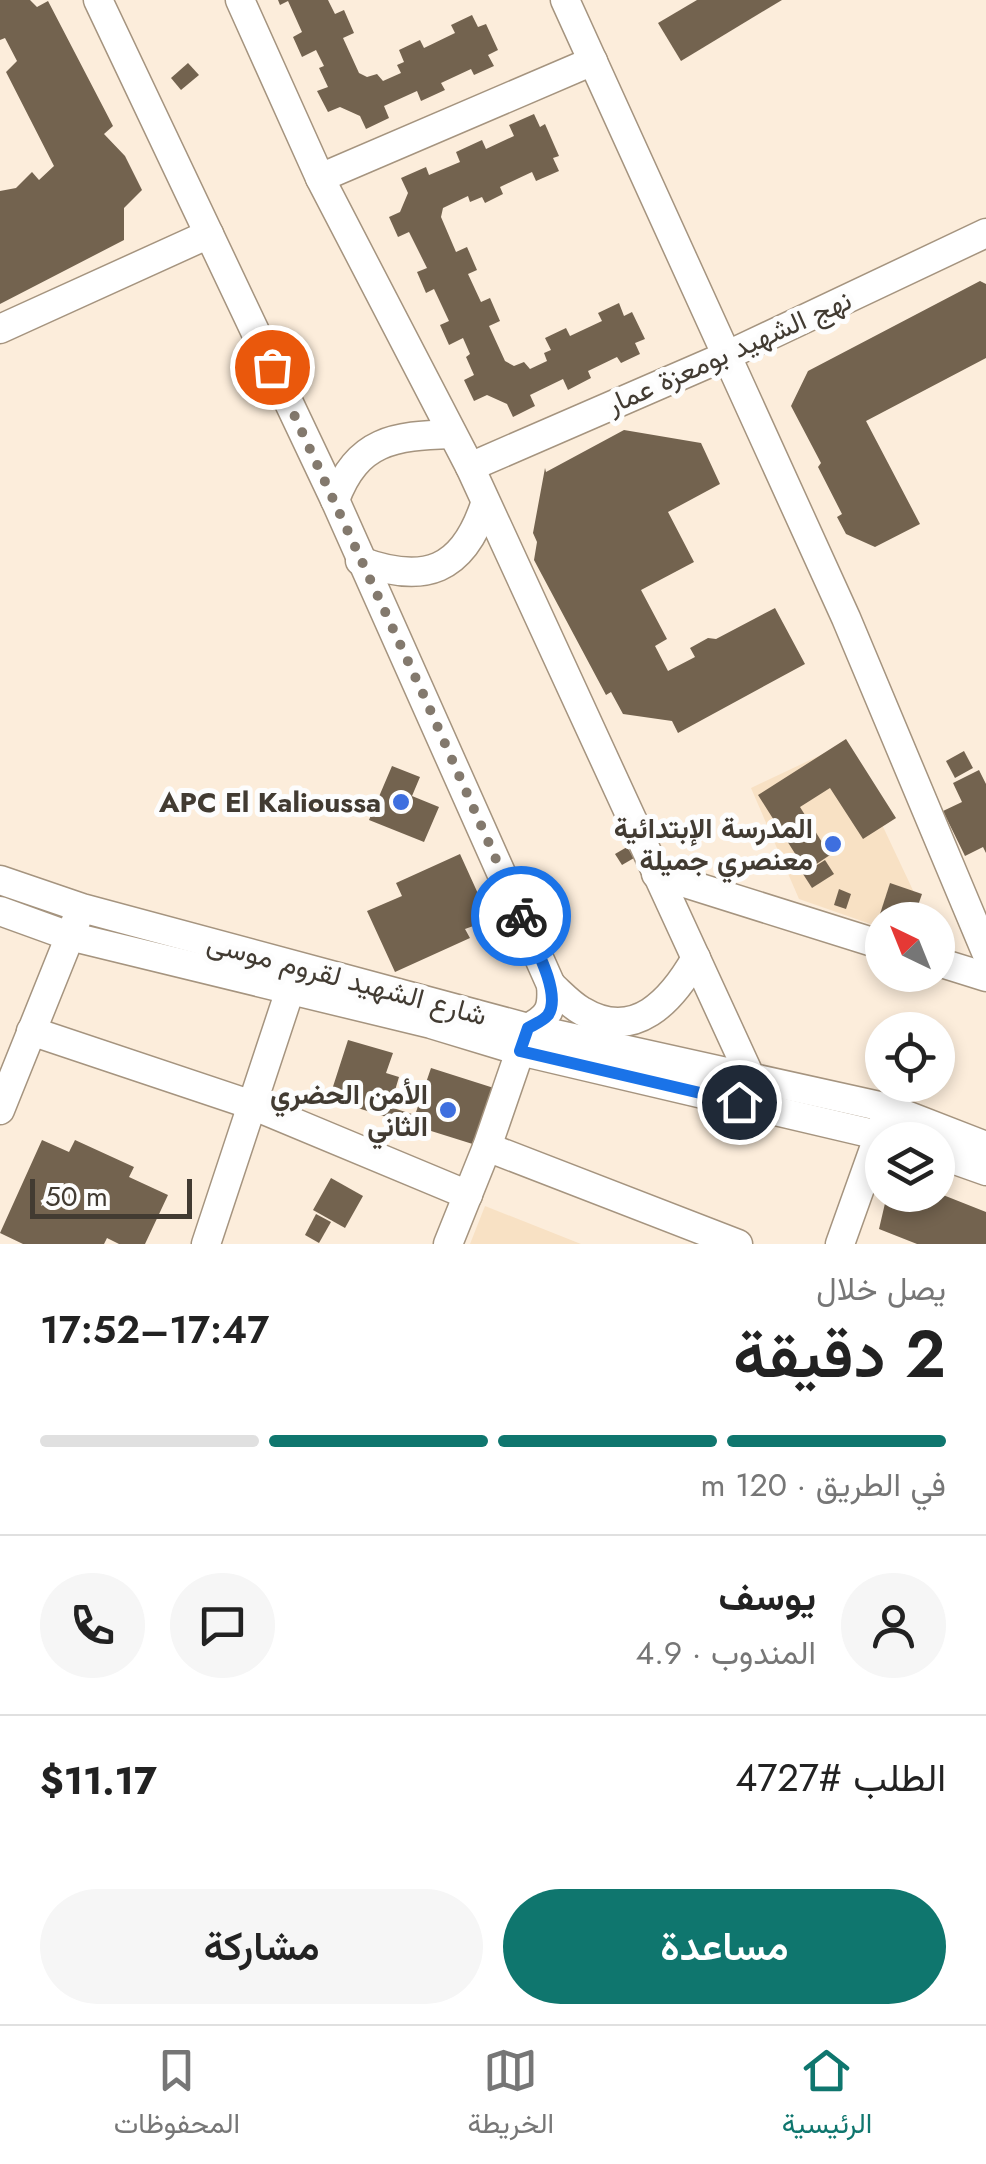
<!DOCTYPE html>
<html lang="ar">
<meta charset="utf-8">
<style>
:root{--surface:#fff;--page:#f6f6f6;--text:#222;--muted:#767676;--line:#e0e0e0;--accent:#0f766e}
body{margin:0;font-family:Jost,Vazirmatn,sans-serif;background:var(--page);color:var(--text);direction:rtl;height:100vh;display:flex;flex-direction:column;font-size:38px;white-space:nowrap}
*{box-sizing:border-box;margin:0}
p{font-size:32px;color:var(--muted)}
.icon{flex:none;width:55px;height:55px;fill:none;stroke:currentColor;stroke-width:2;stroke-linecap:round;stroke-linejoin:round}
.map{position:relative;height:1244px;overflow:hidden;direction:ltr}
.panel{display:flex;flex-direction:column;background:var(--surface);flex:1}
.panel>*{flex:none}
.needle{width:65px;rotate:317deg}
.controls{position:absolute;left:865px;top:902px;display:grid;gap:20px}
.controls a{display:grid;place-items:center;width:90px;height:90px;border-radius:50%;background:var(--surface);box-shadow:0 5px 15px #0003;font-size:50px}
.scale{position:absolute;left:30px;bottom:25px;width:162px;box-sizing:border-box;padding-left:10px;border:5px solid #423b32;border-top:0;font-size:28px;line-height:35px;white-space:nowrap;color:#423b32;-webkit-text-stroke:8px #fdfdfd;paint-order:stroke}
.pin{position:absolute;display:grid;place-items:center;width:85px;height:85px;color:#fff;margin:-42px;border:5px solid #fff;border-radius:50%;box-shadow:0 2px 10px #0007}
.courier{position:absolute;display:grid;place-items:center;width:100px;height:100px;margin:-50px;border:8px solid #1a73e8;border-radius:50%;background:#fff;color:#222;box-shadow:0 2px 12px #0007}
.overview em{font-style:normal;font-weight:600}
.overview div{display:flex;flex-direction:column-reverse}
.overview{display:flex;align-items:center;justify-content:space-between;height:170px;padding:0 40px}
h1{font-size:65px;font-weight:600;line-height:75px}
.bar{display:grid;grid-template-columns:repeat(4,1fr);gap:15px 10px;align-content:center;height:120px;padding:0 40px}
.bar i{height:12px;border-radius:8px;background:var(--line)}
.bar .selected{background:var(--accent)}
.bar p{grid-column:span 4}
.line{display:flex;align-items:center;gap:25px;padding:0 40px;border-top:2px solid var(--line)}
.line div{flex:1}
.round{display:grid;place-items:center;flex:none;width:105px;height:105px;border-radius:52px;background:var(--page)}
.primary-button{display:flex;gap:20px;margin-top:auto;padding:20px 40px}
.primary-button a{flex:1;height:115px;border-radius:60px;background:var(--accent);color:#fff;font-size:40px;font-weight:600;line-height:115px;text-align:center}
.primary-button a+a{background:var(--page);color:var(--text)}
.dock{display:flex;justify-content:space-around;align-items:center;height:140px;border-top:2px solid var(--line);background:var(--surface);font-size:28px;color:var(--muted)}
.dock a{display:grid;justify-items:center;gap:5px}
.dock .selected{color:var(--accent)}
.map>svg:first-child{display:block}
.built{fill:#f8e1c4}
.building{fill:#73634f}
.lines{fill:none;stroke-linecap:round;stroke-linejoin:round}
.minor-casing{stroke:#a5947f;stroke-width:31}
.minor{stroke:#fff;stroke-width:28}
.done{stroke:#83796d;stroke-width:10;stroke-dasharray:0 18}
.route{stroke:#1a73e8;stroke-width:12}
.poi-dot{fill:#3e6fdf;stroke:#fdfdfd;stroke-width:4}
.labels{text-anchor:middle;dominant-baseline:central;stroke-width:10;stroke-linejoin:round;paint-order:stroke}
.street-label{font-size:28px;fill:#423b32;stroke:#fdfdfd}
.poi-label{font-size:28px;font-weight:bold;fill:#423b32;stroke:#fdfdfd;text-anchor:end}
</style>
<div class="map">
<svg width="986" height="1244" viewBox="0 0 986 1244">
<rect width="100%" height="100%" fill="#fceddb"/>
<g class="built">
<polygon points="844,744 927,920 882,920 882,928 799,899 751,788"/>
<polygon points="485,1206 581,1244 470,1244"/>
</g>
<g class="building">
<polygon points="0,0 30,0 37,7 48,1 113,126 104,134 125,156 142,190 124,208 124,240 0,304 0,191 16,188 32,172 39,180 54,166 6,72 17,61 5,38 0,40"/>
<polygon points="278,0 328,0 335,14 344,10 354,33 343,38 359,73 367,77 377,74 383,81 401,73 397,65 404,62 399,50 420,40 424,48 455,33 451,25 472,15 478,27 486,24 498,50 488,55 494,66 474,75 471,69 441,83 445,90 421,101 417,91 384,106 389,118 366,129 360,116 340,107 328,112 317,91 328,87 319,68 324,66 316,50 302,57 293,37 302,32 288,1 280,5"/>
<polygon points="697,0 782,0 681,61 658,23"/>
<polygon points="188,63 199,75 181,90 171,78"/>
<polygon points="534,114 540,127 545,124 559,156 553,158 559,171 536,181 532,172 500,187 503,194 485,203 482,197 470,202 468,196 443,208 441,217 456,252 467,247 477,270 468,274 481,302 490,298 500,321 489,326 505,361 514,366 524,362 530,369 547,361 544,353 551,350 545,338 566,328 570,336 602,321 598,313 619,303 624,316 632,312 645,339 635,343 640,354 621,363 617,357 588,371 591,378 568,390 563,379 530,395 535,406 513,417 507,404 487,395 474,401 464,380 474,375 466,357 470,354 463,338 449,345 440,325 449,321 434,289 426,293 417,272 427,268 409,232 398,237 389,217 400,212 408,193 401,178 426,167 429,175 460,162 456,152 482,140 486,149 514,136 509,125"/>
<polygon points="980,281 986,284 986,358 866,421 920,524 875,547 846,534 837,517 842,514 818,467 821,463 791,406 808,371"/>
<polygon points="624,430 701,443 720,484 668,512 694,562 641,590 667,639 655,646 668,671 695,657 690,648 708,638 716,639 775,608 805,664 678,733 672,721 623,714 611,692 606,695 534,560 537,542 533,533 545,468 546,472"/>
<polygon points="846,739 896,818 863,839 830,788 800,807 830,855 806,871 758,795"/>
<polygon points="964,751 973,768 955,778 946,761"/>
<polygon points="392,766 420,777 412,796 439,807 424,842 369,820"/>
<polygon points="979,770 986,784 986,853 983,847 965,856 943,811 962,802 953,783"/>
<polygon points="627,847 634,858 622,865 615,854"/>
<polygon points="460,854 490,920 465,929 470,938 395,972 367,911 402,896 396,883"/>
<polygon points="825,860 834,874 812,888 803,874"/>
<polygon points="890,883 922,894 913,920 897,920 880,914"/>
<polygon points="548,884 556,898 541,906 533,892"/>
<polygon points="839,889 851,894 846,909 834,905"/>
<polygon points="348,1040 393,1053 386,1073 399,1077 390,1107 415,1115 431,1068 497,1089 479,1146 329,1099"/>
<polygon points="42,1140 69,1152 75,1140 134,1167 129,1177 168,1195 145,1244 119,1244 107,1238 104,1244 23,1244 0,1233"/>
<polygon points="331,1178 363,1196 345,1228 313,1210"/>
<polygon points="938,1193 986,1212 986,1244 917,1244 879,1229 886,1199 876,1195"/>
<polygon points="316,1214 331,1222 319,1243 305,1235"/>
</g>
<g class="lines">
<g class="minor-casing">
<g id="minor">
<path d="M98 0 335 500 551 985C553 1009 549 1017 528 1028L487 1147 448 1244"/>
<polyline points="240,0 320,178 470,467 751,1078"/>
<polyline points="565,0 846,618 986,952"/>
<polyline points="320,178 593,61"/>
<polyline points="0,329 209,234"/>
<polyline points="470,467 728,355 986,233"/>
<path d="M335 500C357 440 394 436 452 434"/>
<path d="M360 561C425 585 463 571 485 504"/>
<polyline points="656,874 882,945"/>
<polyline points="0,880 82,908 528,1028 888,1108 986,1146"/>
<polyline points="0,911 69,936 431,1024 520,1051 899,1140"/>
<polyline points="938,962 986,977"/>
<path d="M551 985C561 994 571 1005 582 1011 635 1043 672 1000 696 958"/>
<polyline points="31,1031 252,1105 468,1195"/>
<polyline points="0,1110 76,921"/>
<polyline points="487,1147 738,1244"/>
<polyline points="938,1154 986,1171"/>
<polyline points="206,1244 295,975"/>
<polyline points="840,1244 885,1118"/>
</g>
</g>
<use href="#minor" class="minor"/>
</g>
<g class="lines">
<polyline class="done" points="272,367 424,696 521,916"/>
<path class="route" d="M521 916C531 939 563 993 548 1015 543 1021 535 1024 528 1028L520 1051 739 1102"/>
</g>
<g class="poi-dot">
<circle cx="401" cy="802" r="10"/>
<circle cx="833" cy="844" r="10"/>
<circle cx="448" cy="1110" r="10"/>
</g>
<g class="labels">
<g class="street-label">
<text transform="translate(729 352) rotate(-24)">نهج الشهيد بومعزة عمار</text>
<text transform="translate(347 979) rotate(15)">شارع الشهيد لقروم موسى</text>
</g>
<g class="poi-label">
<text x="381" y="802">APC El Kalioussa</text>
<text x="813" y="828">المدرسة الإبتدائية<tspan x="813" dy="32">معنصري جميلة</tspan></text>
<text x="428" y="1094">الأمن الحضري<tspan x="428" dy="32">الثاني</tspan></text>
</g>
</g>
</svg>
<div class="controls">
<a><svg class="needle" viewBox="-14 -14 28 28"><path d="M0-13l5 13h-10z" fill="#e53935"/><path d="M0 13l5-13h-10z" fill="#767676"/></svg></a>
<a><svg class="icon" aria-label="locate" viewBox="0 0 24 24"><circle cx="12" cy="12" r="6"/><path d="M12 2v4M12 18v4M2 12h4M18 12h4"/></svg></a>
<a><svg class="icon" aria-label="layers" viewBox="0 0 24 24"><path d="M12 4l9 5-9 5-9-5zM3 14l9 5 9-5"/></svg></a>
</div>
<div class="scale">50 m</div>
<div class="pin" style="left:272px;top:367px;background:#ea580c"><svg class="icon" aria-label="bag" viewBox="0 0 24 24"><path d="M5 8h14l-1 12H6zM9 8a3 3 0 0 1 6 0"/></svg></div>
<div class="pin" style="left:739px;top:1102px;background:#1f2937"><svg class="icon" aria-label="home" viewBox="0 0 24 24"><path d="M3 11l9-7 9 7M6 9v11h12V9"/></svg></div>
<div class="courier" style="left:521px;top:916px"><svg class="icon" aria-label="bike" viewBox="0 0 24 24"><circle cx="6" cy="16" r="4"/><circle cx="18" cy="16" r="4"/><path d="M6 16l4-8h5l3 8M10 8l3 8H6M13 5h3"/></svg></div>
</div>
<section class="panel">
<div class="overview"><div><h1>2 دقيقة</h1><p>يصل خلال</p></div><em>17:47–17:52</em></div>
<div class="bar"><i class="selected"></i><i class="selected"></i><i class="selected"></i><i></i><p>في الطريق · 120 m</p></div>
<div class="line" style="height:180px"><a class="round"><svg class="icon" aria-label="person" viewBox="0 0 24 24"><circle cx="12" cy="8" r="4"/><path d="M4 21q1-7 8-7t8 7"/></svg></a><div><b>يوسف</b><p>المندوب · 4.9</p></div><a class="round"><svg class="icon" aria-label="chat" viewBox="0 0 24 24"><path d="M4 5h16v11H9l-5 4z"/></svg></a><a class="round"><svg class="icon" aria-label="phone" viewBox="0 0 24 24"><path d="M5 4h4l2 5-3 2q2 4 5 5l2-3 5 2v4C11 20 4 13 5 4z"/></svg></a></div>
<div class="line" style="height:130px"><div>الطلب #4727</div><b>$11.17</b></div>
<div class="primary-button"><a>مساعدة</a><a>مشاركة</a></div>
</section>
<nav class="dock">
<a class="selected"><svg class="icon" aria-label="home" viewBox="0 0 24 24"><path d="M3 11l9-7 9 7M6 9v11h12V9"/></svg>الرئيسية</a>
<a><svg class="icon" aria-label="map" viewBox="0 0 24 24"><path d="M3 6l6-2 6 2 6-2v14l-6 2-6-2-6 2zM9 4v14M15 6v14"/></svg>الخريطة</a>
<a><svg class="icon" aria-label="saved" viewBox="0 0 24 24"><path d="M7 4h10v16l-5-4-5 4z"/></svg>المحفوظات</a>
</nav>
